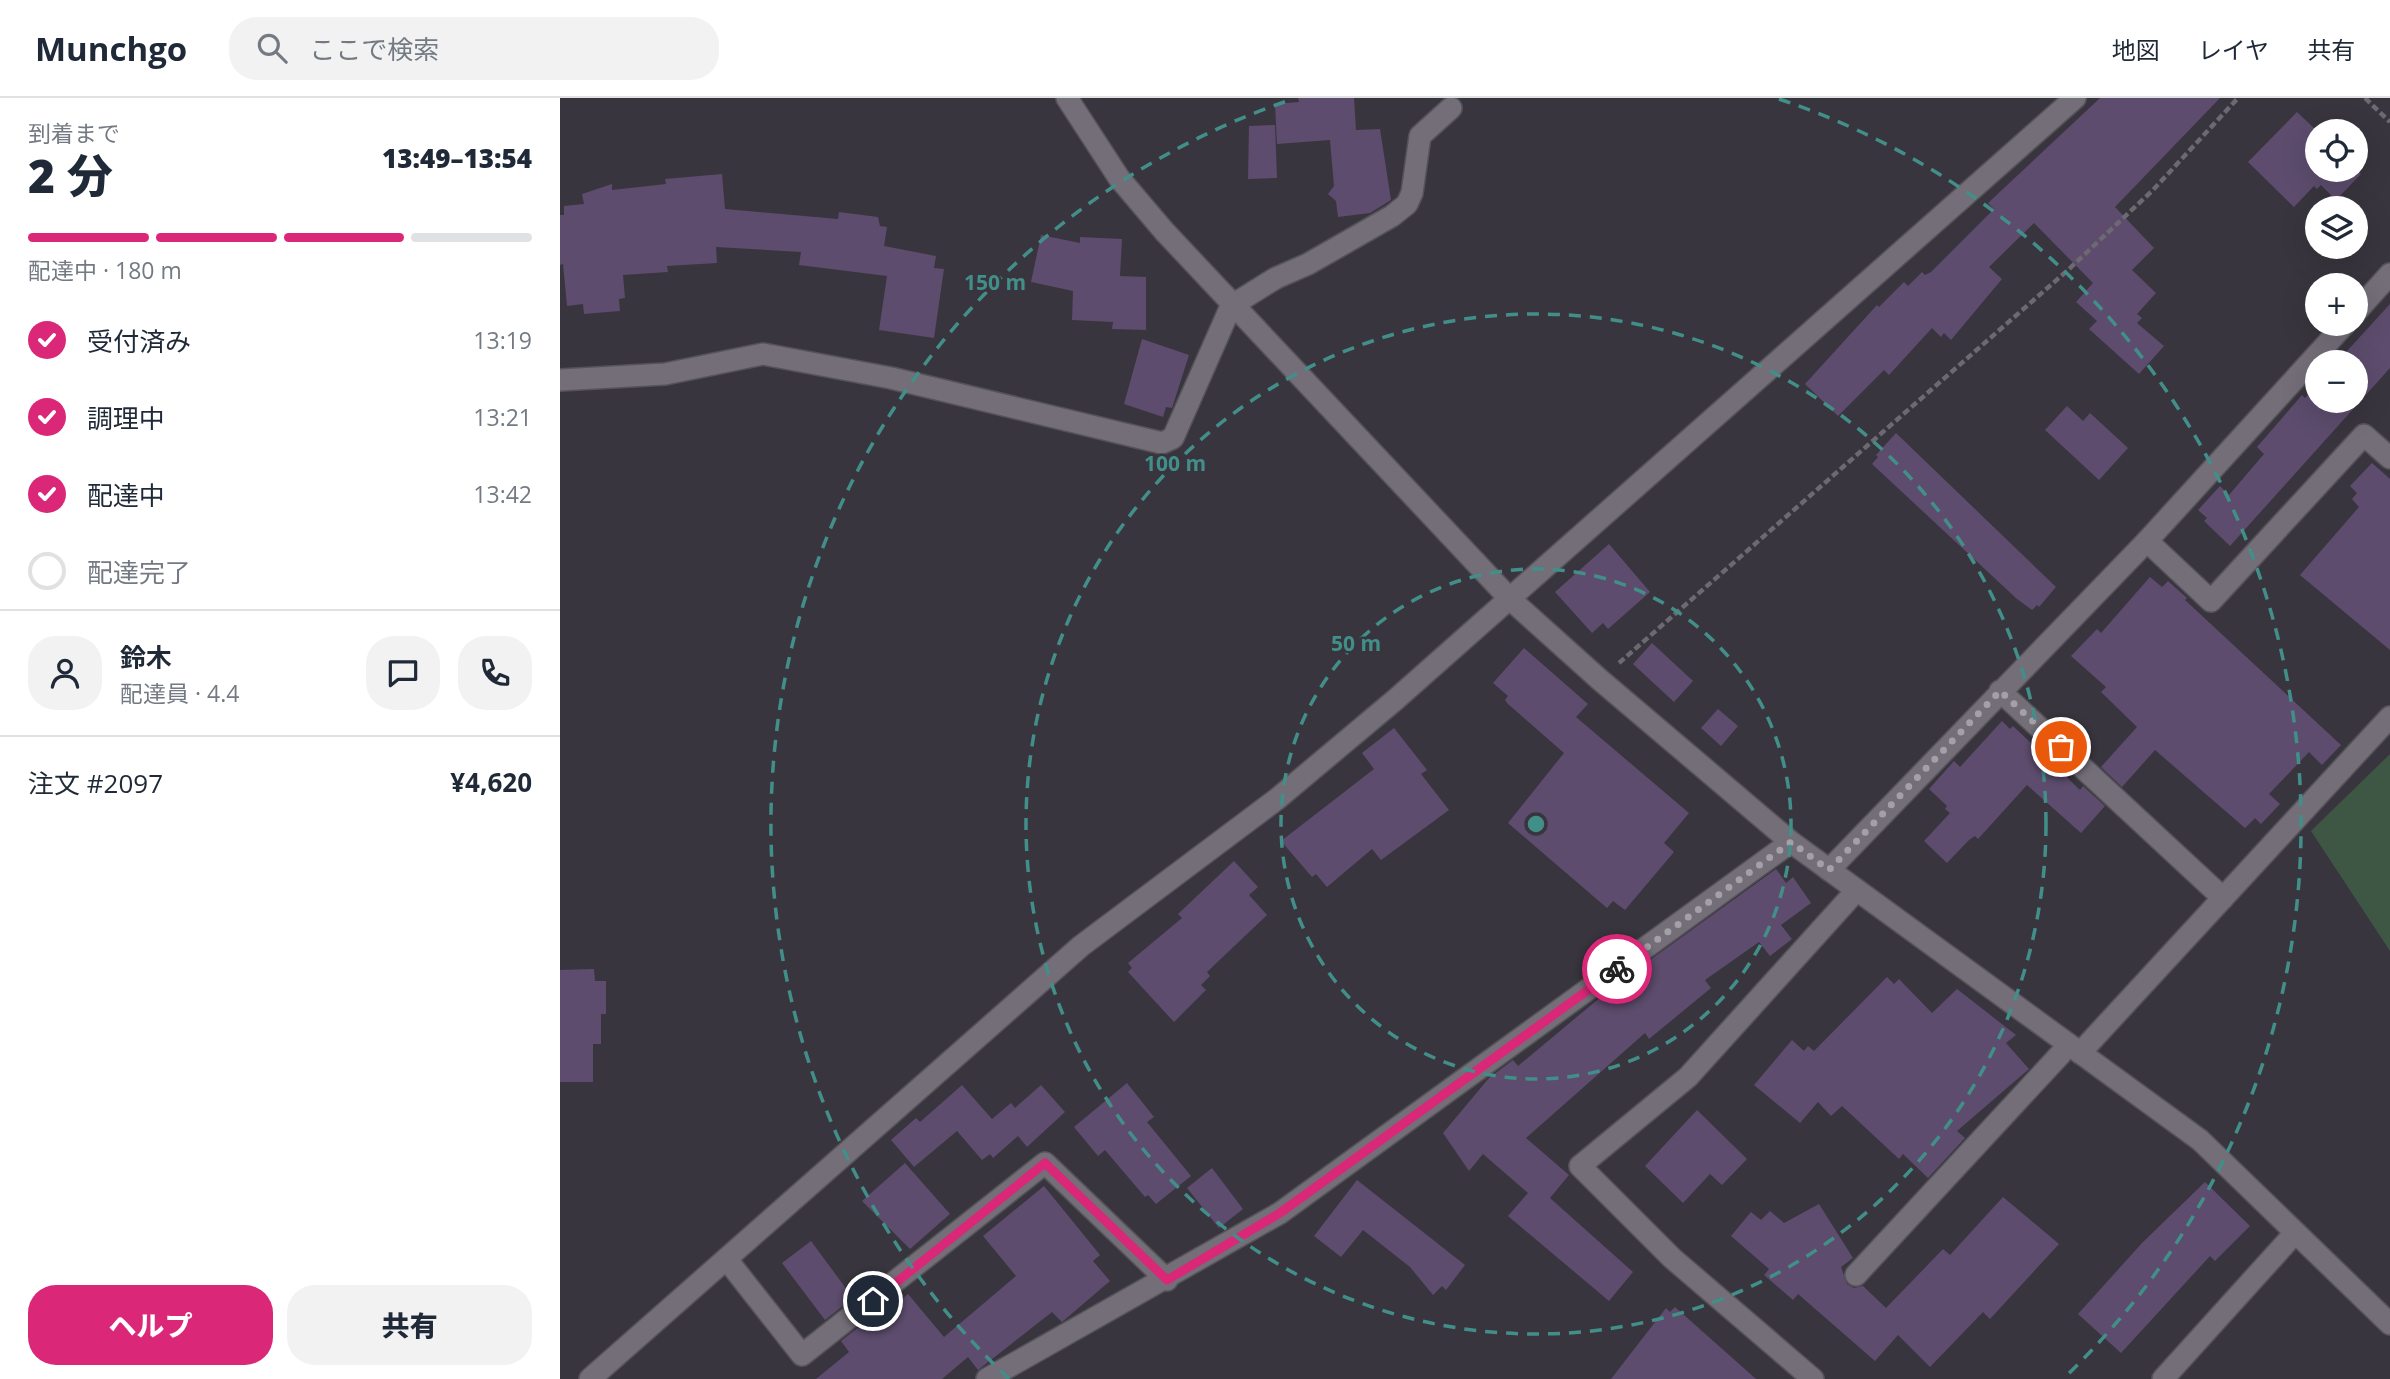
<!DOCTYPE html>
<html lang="ja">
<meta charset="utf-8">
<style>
:root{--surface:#fff;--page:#f2f2f3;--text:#1f2937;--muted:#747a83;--line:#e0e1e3;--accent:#db2777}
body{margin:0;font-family:"Open Sans","Noto Sans JP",sans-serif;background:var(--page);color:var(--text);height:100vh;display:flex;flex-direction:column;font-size:26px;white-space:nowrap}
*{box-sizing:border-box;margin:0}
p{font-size:23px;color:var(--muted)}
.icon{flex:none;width:38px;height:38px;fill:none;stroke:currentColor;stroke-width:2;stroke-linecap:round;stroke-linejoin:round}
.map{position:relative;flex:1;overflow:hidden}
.drawer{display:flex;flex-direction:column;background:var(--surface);width:560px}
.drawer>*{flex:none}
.controls{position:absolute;left:1745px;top:21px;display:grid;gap:14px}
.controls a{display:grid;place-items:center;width:63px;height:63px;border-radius:50%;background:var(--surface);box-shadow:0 7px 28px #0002;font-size:35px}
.pin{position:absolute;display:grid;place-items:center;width:60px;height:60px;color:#fff;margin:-30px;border:4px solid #fff;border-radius:50%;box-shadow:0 2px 7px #0007}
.courier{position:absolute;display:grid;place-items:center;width:70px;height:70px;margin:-35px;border:5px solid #db2777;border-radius:50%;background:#fff;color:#222;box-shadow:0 2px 9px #0007}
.summary em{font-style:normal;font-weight:800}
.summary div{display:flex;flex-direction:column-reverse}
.summary{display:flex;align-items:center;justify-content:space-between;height:119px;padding:0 28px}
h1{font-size:46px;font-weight:800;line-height:52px}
.bar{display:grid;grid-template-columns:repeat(4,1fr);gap:10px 7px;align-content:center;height:84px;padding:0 28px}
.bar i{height:9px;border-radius:5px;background:var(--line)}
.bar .on{background:var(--accent)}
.bar p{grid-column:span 4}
.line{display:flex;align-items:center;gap:18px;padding:0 28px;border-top:2px solid var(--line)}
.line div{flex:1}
.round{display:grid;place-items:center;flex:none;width:74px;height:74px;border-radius:28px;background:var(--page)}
ol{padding:0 28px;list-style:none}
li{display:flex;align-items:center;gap:21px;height:77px}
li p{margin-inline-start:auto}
li .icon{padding:7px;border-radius:50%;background:var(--accent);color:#fff;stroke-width:4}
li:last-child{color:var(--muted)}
li i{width:38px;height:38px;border:4px solid var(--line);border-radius:50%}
.primary-button{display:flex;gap:14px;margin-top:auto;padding:14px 28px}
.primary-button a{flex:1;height:80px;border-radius:28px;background:var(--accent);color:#fff;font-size:28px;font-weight:800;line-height:80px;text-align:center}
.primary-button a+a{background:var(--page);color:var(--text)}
header{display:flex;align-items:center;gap:42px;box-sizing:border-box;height:98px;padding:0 35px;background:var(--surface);border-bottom:2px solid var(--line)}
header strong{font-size:33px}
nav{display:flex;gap:38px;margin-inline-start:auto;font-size:24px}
.search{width:490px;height:63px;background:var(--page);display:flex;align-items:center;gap:18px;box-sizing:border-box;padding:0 24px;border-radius:28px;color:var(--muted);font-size:26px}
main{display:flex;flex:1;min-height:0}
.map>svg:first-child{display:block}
.green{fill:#3e5744}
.building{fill:#5d4c6d}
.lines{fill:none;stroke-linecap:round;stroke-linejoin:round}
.street-casing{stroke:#555259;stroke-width:24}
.secondary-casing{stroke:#555259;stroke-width:24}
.path{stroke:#6c6971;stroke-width:4.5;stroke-dasharray:7 3.5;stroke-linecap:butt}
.street{stroke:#736e78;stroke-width:21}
.secondary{stroke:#736e78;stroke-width:21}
.done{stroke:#a3a0a7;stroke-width:7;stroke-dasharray:0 12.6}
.route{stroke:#db2777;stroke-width:9}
.ring{fill:none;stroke:#428f8a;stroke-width:3.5;stroke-dasharray:12 9}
.centre{fill:#428f8a;stroke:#39353e;stroke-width:3.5}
.ring-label{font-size:21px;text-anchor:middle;font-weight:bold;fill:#428f8a;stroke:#39353e;stroke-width:5;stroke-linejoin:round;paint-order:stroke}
</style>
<header>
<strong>Munchgo</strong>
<div class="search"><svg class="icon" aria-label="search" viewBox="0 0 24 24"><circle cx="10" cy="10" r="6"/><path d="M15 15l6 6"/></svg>ここで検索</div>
<nav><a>地図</a><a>レイヤ</a><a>共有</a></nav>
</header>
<main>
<section class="drawer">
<div class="summary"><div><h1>2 分</h1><p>到着まで</p></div><em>13:49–13:54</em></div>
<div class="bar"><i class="on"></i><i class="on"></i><i class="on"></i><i></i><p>配達中 · 180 m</p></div>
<ol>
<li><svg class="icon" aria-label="check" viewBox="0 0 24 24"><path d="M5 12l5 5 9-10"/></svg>受付済み<p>13:19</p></li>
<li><svg class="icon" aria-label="check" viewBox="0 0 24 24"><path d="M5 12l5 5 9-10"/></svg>調理中<p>13:21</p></li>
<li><svg class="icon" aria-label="check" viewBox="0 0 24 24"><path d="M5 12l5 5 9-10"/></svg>配達中<p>13:42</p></li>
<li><i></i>配達完了</li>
</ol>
<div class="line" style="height:126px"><a class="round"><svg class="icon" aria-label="person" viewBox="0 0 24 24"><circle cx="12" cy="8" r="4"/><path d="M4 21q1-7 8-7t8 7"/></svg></a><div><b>鈴木</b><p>配達員 · 4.4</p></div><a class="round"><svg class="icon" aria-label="chat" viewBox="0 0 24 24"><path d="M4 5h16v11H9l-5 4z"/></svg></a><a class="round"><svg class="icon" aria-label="phone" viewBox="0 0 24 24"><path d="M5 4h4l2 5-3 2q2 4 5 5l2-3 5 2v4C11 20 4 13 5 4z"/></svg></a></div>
<div class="line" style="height:91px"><div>注文 #2097</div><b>¥4,620</b></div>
<div class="primary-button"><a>ヘルプ</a><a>共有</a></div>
</section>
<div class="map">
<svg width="1830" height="1281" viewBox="0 0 1830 1281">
<rect width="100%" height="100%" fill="#39353e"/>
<polygon class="green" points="1830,656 1830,853 1751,733"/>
<g class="building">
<polygon points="738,0 794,0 796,32 820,31 831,102 810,115 778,119 776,103 768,96 774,88 770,42 717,46 715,6 739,4"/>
<polygon points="1540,0 1660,0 1555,109 1594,150 1572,172 1596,195 1577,216 1582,220 1577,225 1604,248 1579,276 1529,231 1537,223 1516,204 1533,185 1474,125 1429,169 1442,181 1391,242 1384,235 1381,239 1372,230 1329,277 1324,272 1278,318 1245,286 1317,207 1319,209 1344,184 1348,188 1362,174 1365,177 1371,174 1434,111 1428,105"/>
<polygon points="1737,14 1757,33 1757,72 1796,71 1801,76 1776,102 1761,87 1757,91 1754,88 1734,109 1688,64"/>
<polygon points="715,27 717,80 688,81 689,28"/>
<polygon points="162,76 165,111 278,121 279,114 318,119 320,128 327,129 324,148 376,158 374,170 384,171 374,240 319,232 327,178 239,167 241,154 156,149 157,165 107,168 108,174 63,177 65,200 59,201 60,213 24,216 23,206 7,208 3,166 0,167 0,117 4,117 4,108 24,106 22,96 52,86 52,92 106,86 105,81"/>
<polygon points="481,137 520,145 520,139 562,141 560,178 586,179 586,232 552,231 553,224 512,222 513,193 471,184"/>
<polygon points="1830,206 1830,270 1670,448 1644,423 1647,420 1638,412 1660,388 1669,397 1704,356 1697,349 1742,297 1745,300 1757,287 1757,303 1796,303 1796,264 1777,264"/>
<polygon points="582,241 629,257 612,310 606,309 603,319 564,306"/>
<polygon points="1507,308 1523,323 1530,315 1568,350 1539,382 1485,332"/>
<polygon points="1336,335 1496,489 1479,509 1477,507 1472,512 1457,501 1312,366 1318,359 1316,357"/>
<polygon points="1812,365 1830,381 1830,552 1740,477 1799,409 1792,401 1797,395 1790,388"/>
<polygon points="1049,446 1090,494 1048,531 1043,525 1032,535 995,494"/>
<polygon points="1590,479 1602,489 1608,483 1627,500 1625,502 1781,647 1762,667 1749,654 1709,696 1720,706 1701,726 1695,720 1685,730 1595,652 1562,689 1541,669 1577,629 1541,594 1546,589 1511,558 1537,531 1541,535"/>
<polygon points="1092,545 1133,583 1114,604 1073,566"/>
<polygon points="964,550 1028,606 1016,619 1129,715 1104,745 1114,754 1065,812 1053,803 1047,810 948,725 1004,655 948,606 945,602 948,598 933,585"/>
<polygon points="1158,611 1178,628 1161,648 1141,630"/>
<polygon points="1442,623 1450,631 1453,628 1520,692 1523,688 1545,708 1521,735 1467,687 1418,741 1415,738 1409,742 1387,765 1364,743 1390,715 1385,711 1387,708 1369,691 1394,663 1400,669"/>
<polygon points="834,630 867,672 861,676 889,712 821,762 812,751 767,789 756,776 752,779 721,743 814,671 802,655"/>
<polygon points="674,763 698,789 689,797 707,817 647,874 650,878 641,887 646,892 614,924 568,874 572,870 568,865 622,820 618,816"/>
<polygon points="1216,771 1226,785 1233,779 1251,805 1221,827 1232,841 1210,858 1199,844 1145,882 1151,890 1089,941 1085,935 966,1040 1009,1077 990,1100 1073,1174 1049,1203 948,1118 968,1095 923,1056 909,1073 883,1035 929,980 953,962 958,968 1054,888"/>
<polygon points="34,871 35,883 46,883 46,916 41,916 41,946 33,946 33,984 0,984 0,872"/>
<polygon points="1327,879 1334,886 1339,881 1372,915 1397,891 1456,937 1446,945 1469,971 1397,1033 1405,1040 1368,1080 1343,1056 1339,1061 1282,1008 1271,1018 1258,1004 1240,1025 1194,987 1232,942 1244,953 1248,948 1254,953"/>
<polygon points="567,985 594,1019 587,1024 631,1078 596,1106 588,1097 585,1099 545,1052 538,1058 514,1029"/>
<polygon points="402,987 432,1021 451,1005 455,1010 481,987 505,1014 467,1049 458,1038 433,1060 430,1056 422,1062 397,1033 354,1069 331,1042 356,1020 360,1024"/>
<polygon points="1137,1012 1187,1061 1162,1087 1150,1076 1123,1105 1085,1068"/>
<polygon points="345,1065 390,1116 350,1151 302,1103"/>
<polygon points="652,1070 683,1111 659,1130 627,1090"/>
<polygon points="797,1082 905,1167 886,1192 882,1188 873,1197 850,1169 803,1132 781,1159 754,1138"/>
<polygon points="1645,1084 1690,1128 1655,1163 1650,1158 1561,1255 1518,1216 1582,1145"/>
<polygon points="484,1088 540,1157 533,1163 550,1183 502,1224 492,1214 418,1272 408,1259 382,1281 256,1281 289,1254 281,1243 309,1221 313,1226 348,1196 384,1239 456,1178 423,1138"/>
<polygon points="1443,1099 1499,1146 1430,1221 1423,1214 1370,1269 1338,1237 1315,1263 1238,1196 1233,1202 1204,1177 1209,1171 1171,1138 1191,1114 1201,1122 1210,1113 1224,1125 1259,1106 1293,1160 1281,1169 1287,1186 1294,1190 1303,1188 1326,1210 1383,1151 1390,1157"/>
<polygon points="251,1143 293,1200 265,1222 222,1165"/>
<polygon points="1115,1209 1196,1281 1051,1281 1106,1210 1110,1214"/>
</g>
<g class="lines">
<g class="street-casing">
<g id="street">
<polyline points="1796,214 1830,176"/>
<polyline points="0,282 105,276 203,256 331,280 602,345 613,340 671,208 716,180 748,166 832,118 847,106 852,95 860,38 891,10"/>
<polyline points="1587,443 1651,503 1804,337 1830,360"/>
<polyline points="1440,593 1663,800"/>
<polyline points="1269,772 1587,443 1785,226"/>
<polyline points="1520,955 1830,619"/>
<polyline points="168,1163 242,1257 485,1065 607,1182"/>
<polyline points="1296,1177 1509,947"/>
<polyline points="30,1281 521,848 717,701 835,602 1515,0"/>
<polyline points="427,1281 720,1115 1231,744"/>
<polyline points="1253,1281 1112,1160 1020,1068 1128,979 1296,793"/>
<polyline points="1603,1281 1735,1135"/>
</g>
</g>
<g class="secondary-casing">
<polyline id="secondary" points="507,0 559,80 604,133 950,501 1039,581 1231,744 1640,1042 1830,1226"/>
</g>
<g class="path">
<polyline points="1805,0 1830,24"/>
<polyline points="1059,565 1508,172 1593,92 1678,0"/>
</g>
<use href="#street" class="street"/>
<use href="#secondary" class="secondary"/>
</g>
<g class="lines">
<polyline class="done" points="1057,871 1231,744 1269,772 1440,593 1501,649"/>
<polyline class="route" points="313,1203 485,1065 607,1182 720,1115 1057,871"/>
</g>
<g class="ring">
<circle cx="976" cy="726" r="255"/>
<circle cx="976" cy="726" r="510"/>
<path d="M449 1281A765 765 0 0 1 733 1M1219 1A765 765 0 0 1 1503 1281"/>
</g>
<circle cx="976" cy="726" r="10" class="centre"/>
<g class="ring-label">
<text x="435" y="192">150 m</text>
<text x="615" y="373">100 m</text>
<text x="796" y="553">50 m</text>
</g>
</svg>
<div class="controls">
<a><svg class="icon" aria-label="locate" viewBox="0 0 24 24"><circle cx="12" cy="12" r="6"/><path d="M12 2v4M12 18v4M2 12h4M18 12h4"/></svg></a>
<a><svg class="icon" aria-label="layers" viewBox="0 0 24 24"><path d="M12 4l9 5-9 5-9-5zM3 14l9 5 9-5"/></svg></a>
<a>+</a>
<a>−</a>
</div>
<div class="pin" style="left:1501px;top:649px;background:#ea580c"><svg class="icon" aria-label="bag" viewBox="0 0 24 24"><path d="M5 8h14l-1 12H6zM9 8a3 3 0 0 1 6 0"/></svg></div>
<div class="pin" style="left:313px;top:1203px;background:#1f2937"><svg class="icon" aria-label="home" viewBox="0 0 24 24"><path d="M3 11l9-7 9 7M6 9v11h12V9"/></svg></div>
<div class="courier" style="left:1057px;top:871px"><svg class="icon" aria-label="bike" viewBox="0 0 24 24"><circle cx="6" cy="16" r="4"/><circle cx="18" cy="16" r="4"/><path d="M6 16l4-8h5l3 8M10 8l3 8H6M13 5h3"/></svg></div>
</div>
</main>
